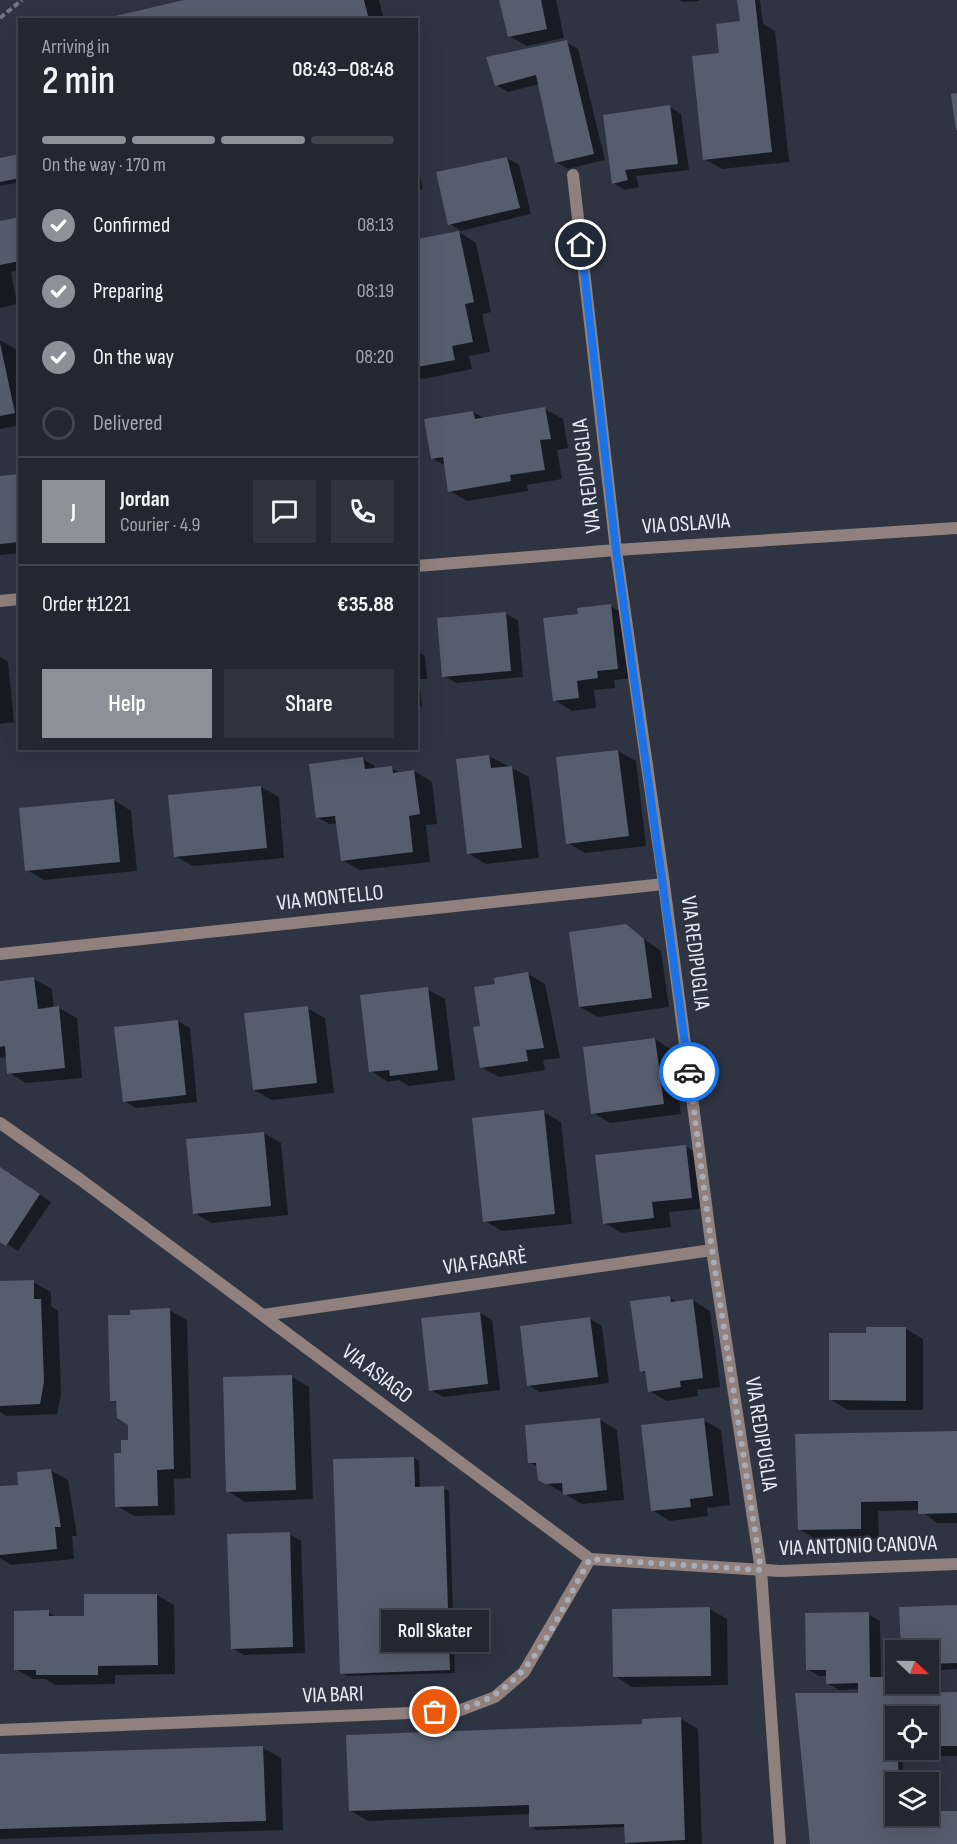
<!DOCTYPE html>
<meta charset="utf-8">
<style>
:root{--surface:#222732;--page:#2e333e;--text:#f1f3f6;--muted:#a2a5ac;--line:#3f444d;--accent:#8c9099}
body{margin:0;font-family:"Sofia Sans Condensed",sans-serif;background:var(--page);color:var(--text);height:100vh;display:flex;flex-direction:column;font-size:22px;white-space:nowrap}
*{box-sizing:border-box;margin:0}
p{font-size:20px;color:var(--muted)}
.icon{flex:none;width:33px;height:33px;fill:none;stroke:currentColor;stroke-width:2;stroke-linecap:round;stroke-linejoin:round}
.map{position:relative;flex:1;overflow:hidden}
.panel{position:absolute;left:18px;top:18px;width:400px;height:732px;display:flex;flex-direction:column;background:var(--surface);border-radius:0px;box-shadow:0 6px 24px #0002,0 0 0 2px var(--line)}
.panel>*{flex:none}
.needle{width:39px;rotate:112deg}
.buttons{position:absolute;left:885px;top:1640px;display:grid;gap:12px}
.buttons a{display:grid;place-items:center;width:54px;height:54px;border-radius:0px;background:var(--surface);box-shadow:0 6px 24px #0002,0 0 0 2px var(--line);font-size:30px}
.pin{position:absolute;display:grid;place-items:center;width:51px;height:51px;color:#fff;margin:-26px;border:3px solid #fff;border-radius:50%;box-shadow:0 2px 6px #0007}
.courier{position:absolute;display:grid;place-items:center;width:60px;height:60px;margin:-30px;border:4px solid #1a73e8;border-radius:50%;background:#fff;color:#222;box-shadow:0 2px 8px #0007}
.bubble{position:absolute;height:42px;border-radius:0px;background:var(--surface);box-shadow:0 6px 24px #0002,0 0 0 2px var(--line);font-size:20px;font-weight:600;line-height:42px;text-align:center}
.summary em{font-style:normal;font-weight:600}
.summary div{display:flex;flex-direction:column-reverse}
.summary{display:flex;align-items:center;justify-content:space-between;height:102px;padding:0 24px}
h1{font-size:39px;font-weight:600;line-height:45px}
.bar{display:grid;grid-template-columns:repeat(4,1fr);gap:9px 6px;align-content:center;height:72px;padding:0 24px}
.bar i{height:8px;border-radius:4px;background:var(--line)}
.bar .selected{background:var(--accent)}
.bar p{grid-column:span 4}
.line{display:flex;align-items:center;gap:15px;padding:0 24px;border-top:2px solid var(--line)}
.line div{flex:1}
.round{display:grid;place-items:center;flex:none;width:63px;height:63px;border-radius:0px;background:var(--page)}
ol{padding:0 24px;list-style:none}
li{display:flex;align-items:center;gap:18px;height:66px}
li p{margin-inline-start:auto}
li .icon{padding:6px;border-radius:50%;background:var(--accent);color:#fff;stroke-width:4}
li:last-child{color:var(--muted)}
li i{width:33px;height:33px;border:3px solid var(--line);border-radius:50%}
.button{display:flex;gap:12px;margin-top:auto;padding:12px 24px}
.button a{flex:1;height:69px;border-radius:0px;background:var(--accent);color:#fff;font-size:24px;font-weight:600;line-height:69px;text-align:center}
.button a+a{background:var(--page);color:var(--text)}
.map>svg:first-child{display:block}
.shadow{fill:#0007;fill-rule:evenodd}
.building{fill:#565d6c}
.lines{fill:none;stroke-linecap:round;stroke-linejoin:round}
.path{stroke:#737884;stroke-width:4;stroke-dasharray:6 3;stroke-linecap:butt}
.street{stroke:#90817e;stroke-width:12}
.done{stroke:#a7acb6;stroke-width:6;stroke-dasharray:0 10.8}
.route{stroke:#1a73e8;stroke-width:8}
.labels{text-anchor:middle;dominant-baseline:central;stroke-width:4.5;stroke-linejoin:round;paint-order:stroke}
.street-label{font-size:22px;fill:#e8ecf5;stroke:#2e3442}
</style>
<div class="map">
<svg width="957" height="1844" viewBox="0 0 957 1844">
<rect width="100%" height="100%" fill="#2e3442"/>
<g class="shadow">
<polygon points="191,0 379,0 384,20 100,20"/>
<polygon points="501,0 556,0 564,38 527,46 509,36"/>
<polygon points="679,0 699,0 699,1 683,2"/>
<polygon points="739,0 760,0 763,24 775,31 789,162 722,169 704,159 721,54 742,22"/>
<polygon points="566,42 578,49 605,160 568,169 556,162 539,84 508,92 496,85"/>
<polygon points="670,107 681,114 689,170 636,176 639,187 625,190 613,183"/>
<polygon points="20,156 20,182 0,186 0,160"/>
<polygon points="507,158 519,165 531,214 461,231 450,224"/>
<polygon points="417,164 423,189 417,191"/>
<polygon points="20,218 20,270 11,272 17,304 0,308 0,222"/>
<polygon points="459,232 476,243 491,312 482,314 490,352 469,356 472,369 423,379 417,376 417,241"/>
<polygon points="0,340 17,350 20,361 20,425 0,429"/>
<polygon points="545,409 563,419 568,448 557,450 562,479 527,485 528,491 467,501 450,491 446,466 432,458 473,412 485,419"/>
<polygon points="20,476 20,553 0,555 0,478"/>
<polygon points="610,606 628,616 635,678 614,680 615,688 594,690 596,708 572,711 555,700 579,615"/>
<polygon points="506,614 518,620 523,677 456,683 444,676"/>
<polygon points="417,651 425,656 427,679 419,679 422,707 417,707"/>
<polygon points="0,657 8,662 14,722 0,724"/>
<polygon points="618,751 636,761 646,846 585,853 568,843"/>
<polygon points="489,756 529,777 539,858 486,864 469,854"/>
<polygon points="363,759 375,766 375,770 391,768 401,773 414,771 432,782 437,824 426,825 430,862 360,870 342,860 339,823 329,824 317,817"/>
<polygon points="261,787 279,797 284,858 193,866 175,856"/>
<polygon points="114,800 131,811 137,871 44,880 27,870"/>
<polygon points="625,926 661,951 669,1007 598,1017 580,1007"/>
<polygon points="528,974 545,984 560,1058 543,1060 545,1070 499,1077 481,1067 482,1027 496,985"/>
<polygon points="34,979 52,989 54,1009 59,1008 77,1018 82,1078 26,1083 9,1073 7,1057 0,1058 0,982"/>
<polygon points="427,989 445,999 455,1080 409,1086 399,1080 388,1082 371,1071"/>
<polygon points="307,1008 325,1018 334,1093 272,1100 254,1090"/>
<polygon points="178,1021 190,1028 197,1102 136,1108 124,1101"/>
<polygon points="655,1039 672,1050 681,1114 610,1123 593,1113"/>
<polygon points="544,1112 561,1122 572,1224 502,1231 485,1221"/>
<polygon points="264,1133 281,1143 288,1215 212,1223 194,1213"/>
<polygon points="685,1146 703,1157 709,1208 669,1212 671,1227 622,1233 604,1223"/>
<polygon points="0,1168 51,1202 18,1251 0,1240"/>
<polygon points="33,1282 51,1292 51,1306 58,1311 61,1393 57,1414 6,1416 0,1412 0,1283"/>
<polygon points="670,1298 678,1302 692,1300 710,1311 720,1387 697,1390 698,1396 667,1401 649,1391 647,1374 641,1371"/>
<polygon points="169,1310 187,1320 191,1478 174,1479 175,1515 134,1516 117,1506 123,1455 130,1442 129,1425 118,1404 112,1400"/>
<polygon points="480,1313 492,1320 500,1390 443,1397 431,1390 423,1320"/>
<polygon points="590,1319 602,1326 609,1383 540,1392 528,1385"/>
<polygon points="906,1329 923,1339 923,1410 848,1410 830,1399 867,1335"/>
<polygon points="292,1377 309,1387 313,1499 245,1502 228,1491"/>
<polygon points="600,1420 617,1430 624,1500 582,1504 539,1479 538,1467 530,1463"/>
<polygon points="703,1420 721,1430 730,1505 707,1508 708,1516 670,1521 652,1510"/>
<polygon points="957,1433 957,1523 937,1523 920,1510 878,1511 879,1538 817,1540 799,1529"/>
<polygon points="414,1458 419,1461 420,1489 443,1488 449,1491 455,1673 347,1676 341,1673"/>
<polygon points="50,1470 68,1480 77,1536 72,1536 74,1559 11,1565 0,1558 0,1488 20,1486"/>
<polygon points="289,1534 301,1541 305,1653 244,1655 232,1648"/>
<polygon points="157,1595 174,1605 175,1674 115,1675 115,1684 55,1685 46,1679 33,1679 15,1669 48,1612 58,1618 85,1617"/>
<polygon points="957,1606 957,1669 928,1671 928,1650 903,1650"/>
<polygon points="710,1609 727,1619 728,1685 632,1687 615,1676"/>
<path d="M868 1614 880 1621 881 1678 906 1683 905 1694H957V1756L902 1757 904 1782H896V1815L957 1813V1844H812L864 1694 860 1689 839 1690 827 1683V1676H819L807 1669ZM896 1716H928V1749H896Z"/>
<polygon points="681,1719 698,1729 702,1844 629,1844 626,1842 626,1827 536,1830 531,1826 530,1814 368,1821 351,1811"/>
<polygon points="263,1748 281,1758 283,1830 0,1839 0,1756"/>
</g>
<g class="building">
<polygon points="184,0 364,0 369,20 98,20"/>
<polygon points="499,0 541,0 547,29 508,37"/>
<polygon points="737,0 755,0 772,152 703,160 692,56 719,53 716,24 740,21"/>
<polygon points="567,40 594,154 555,163 536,75 495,86 486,57"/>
<polygon points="957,93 957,130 956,130 951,94"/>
<polygon points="670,105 678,164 625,170 628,180 612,184 603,115"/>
<polygon points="20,154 20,178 0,182 0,158"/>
<polygon points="507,157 520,208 448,225 436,172"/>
<polygon points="20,217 20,261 0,265 0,221"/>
<polygon points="459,231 474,302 465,304 473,342 452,346 455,360 417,367 417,239"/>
<polygon points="0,343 15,413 0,416"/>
<polygon points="545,407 551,439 540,440 545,470 510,475 511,481 448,492 443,457 431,459 424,419 473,411 475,419"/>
<polygon points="20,474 20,542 0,544 0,476"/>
<polygon points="611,604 618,669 597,671 598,678 577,681 579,698 553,701 543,618 578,614 577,608"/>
<polygon points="506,612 511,671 442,677 437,618"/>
<polygon points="618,750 629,836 566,844 556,757"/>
<polygon points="489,755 491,768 512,766 522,848 467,854 456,759"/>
<polygon points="363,757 365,769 392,766 393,773 414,770 420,814 409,816 413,852 341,861 335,816 316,818 309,764"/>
<polygon points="261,786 267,848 174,857 168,795"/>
<polygon points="114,799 120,862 25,871 19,808"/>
<polygon points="626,924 644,939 652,998 579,1007 569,932"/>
<polygon points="528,972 544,1048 526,1050 528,1061 480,1068 473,1027 480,1026 474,987 495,984 494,978"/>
<polygon points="34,977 38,1009 59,1006 65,1068 7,1074 5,1046 0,1047 0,981"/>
<polygon points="428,987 438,1070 390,1076 389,1070 369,1072 360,995"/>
<polygon points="308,1006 317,1083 253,1090 244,1013"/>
<polygon points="178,1020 186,1095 123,1102 114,1027"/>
<polygon points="655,1038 664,1104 591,1114 583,1047"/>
<polygon points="544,1110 555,1214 483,1222 472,1118"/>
<polygon points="264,1132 271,1206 193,1214 186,1139"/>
<polygon points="686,1145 692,1198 652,1202 654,1218 603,1224 595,1155"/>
<polygon points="0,1167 40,1194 6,1246 0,1242"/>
<polygon points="34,1280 34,1299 41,1299 44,1382 40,1404 0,1406 0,1281"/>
<polygon points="670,1296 671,1302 693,1299 703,1378 680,1381 681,1387 648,1392 645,1371 640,1372 630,1301"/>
<polygon points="170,1308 174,1469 157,1470 158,1506 115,1507 114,1453 121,1453 121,1440 128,1440 128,1425 117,1418 116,1401 110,1401 108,1315 130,1315 130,1310"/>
<polygon points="480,1312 488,1384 429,1391 421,1318"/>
<polygon points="590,1317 598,1377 527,1386 520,1326"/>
<polygon points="866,1327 906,1327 906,1401 829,1400 829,1333 866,1333"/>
<polygon points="292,1375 296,1490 226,1492 223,1377"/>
<polygon points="600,1418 607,1490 563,1495 562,1483 545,1484 538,1480 536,1463 528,1463 525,1425"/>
<polygon points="704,1418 713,1496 690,1499 691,1507 651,1511 641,1425"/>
<polygon points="957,1431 957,1513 918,1514 918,1501 861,1502 861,1529 798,1530 795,1434"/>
<polygon points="414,1457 415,1487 444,1486 450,1670 340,1674 333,1459"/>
<polygon points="51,1469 61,1527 55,1527 57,1549 0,1555 0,1486 18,1485 17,1472"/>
<polygon points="290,1532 293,1647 231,1649 227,1534"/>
<polygon points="84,1594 157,1594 158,1665 98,1666 98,1675 36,1675 36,1670 14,1670 14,1611 49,1610 49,1616 84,1616"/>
<polygon points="957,1605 957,1663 928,1664 928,1650 901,1650 899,1607"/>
<polygon points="710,1607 711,1676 613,1677 612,1609"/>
<polygon points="869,1612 870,1677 896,1677 896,1683 900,1683 900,1693 957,1692 957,1746 928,1746 928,1716 896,1716 899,1782 896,1782 896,1815 928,1815 928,1811 957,1811 957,1844 810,1844 795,1693 858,1693 858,1683 826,1684 826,1670 806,1670 805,1613"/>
<polygon points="681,1717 685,1840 625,1843 624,1824 529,1827 529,1805 349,1811 346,1735 642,1724 642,1719"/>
<polygon points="263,1746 266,1821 0,1829 0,1754"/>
</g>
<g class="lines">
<polyline class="path" points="0,18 22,0"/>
<g class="street">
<polyline points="573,175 616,550 664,884 712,1250 761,1570 780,1844"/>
<polyline points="417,566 616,550 957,528"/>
<polyline points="0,601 20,599"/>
<polyline points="0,954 664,884"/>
<polyline points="0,1123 81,1180 590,1559 780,1571 957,1564"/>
<polyline points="263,1315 712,1250"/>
<polyline points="0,1730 458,1711 495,1697 524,1672 590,1559"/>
</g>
</g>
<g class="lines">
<path class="done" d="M435 1712C525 1709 551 1626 590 1559L761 1570 712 1250 689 1072"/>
<polyline class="route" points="581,245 616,550 689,1072"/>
</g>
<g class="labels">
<g class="street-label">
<text transform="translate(587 476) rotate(-97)">VIA REDIPUGLIA</text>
<text transform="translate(686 524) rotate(-4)">VIA OSLAVIA</text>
<text transform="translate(330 898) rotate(-6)">VIA MONTELLO</text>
<text transform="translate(695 953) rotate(83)">VIA REDIPUGLIA</text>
<text transform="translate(485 1262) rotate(-8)">VIA FAGARÈ</text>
<text transform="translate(377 1374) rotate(37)">VIA ASIAGO</text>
<text transform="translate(761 1434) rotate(81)">VIA REDIPUGLIA</text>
<text transform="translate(858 1546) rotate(-2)">VIA ANTONIO CANOVA</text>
<text transform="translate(333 1695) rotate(-2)">VIA BARI</text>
</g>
</g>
</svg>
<div class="buttons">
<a><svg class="needle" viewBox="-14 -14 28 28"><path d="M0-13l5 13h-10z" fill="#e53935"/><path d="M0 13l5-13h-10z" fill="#a2a5ac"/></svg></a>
<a><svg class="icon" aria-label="locate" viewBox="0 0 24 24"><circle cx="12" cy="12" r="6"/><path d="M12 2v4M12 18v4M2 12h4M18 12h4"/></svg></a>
<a><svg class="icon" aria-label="layers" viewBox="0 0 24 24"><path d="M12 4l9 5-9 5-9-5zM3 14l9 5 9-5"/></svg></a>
</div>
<div class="pin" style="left:435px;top:1712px;background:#ea580c"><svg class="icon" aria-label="bag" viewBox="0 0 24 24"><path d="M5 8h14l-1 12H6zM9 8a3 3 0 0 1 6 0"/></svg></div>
<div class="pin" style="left:581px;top:245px;background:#1f2937"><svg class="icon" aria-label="home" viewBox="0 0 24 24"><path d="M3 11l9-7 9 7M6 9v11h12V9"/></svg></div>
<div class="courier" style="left:689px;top:1072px"><svg class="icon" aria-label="car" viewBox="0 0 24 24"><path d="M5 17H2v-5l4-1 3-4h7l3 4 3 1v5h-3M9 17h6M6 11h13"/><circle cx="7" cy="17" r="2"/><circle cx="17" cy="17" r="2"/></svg></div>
<div class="bubble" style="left:381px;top:1610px;width:108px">Roll Skater</div>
<section class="panel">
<div class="summary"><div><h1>2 min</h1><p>Arriving in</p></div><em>08:43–08:48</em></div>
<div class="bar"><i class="selected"></i><i class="selected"></i><i class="selected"></i><i></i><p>On the way · 170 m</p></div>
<ol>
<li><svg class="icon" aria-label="check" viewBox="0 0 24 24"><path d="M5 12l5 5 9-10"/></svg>Confirmed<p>08:13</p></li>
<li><svg class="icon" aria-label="check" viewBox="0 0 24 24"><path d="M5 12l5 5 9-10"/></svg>Preparing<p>08:19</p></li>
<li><svg class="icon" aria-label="check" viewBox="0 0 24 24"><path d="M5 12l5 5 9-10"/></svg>On the way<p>08:20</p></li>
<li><i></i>Delivered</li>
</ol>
<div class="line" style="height:108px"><b class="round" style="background:var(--accent);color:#fff">J</b><div><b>Jordan</b><p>Courier · 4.9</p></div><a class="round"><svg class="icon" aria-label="chat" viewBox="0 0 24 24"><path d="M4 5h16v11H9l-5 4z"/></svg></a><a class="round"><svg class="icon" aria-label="phone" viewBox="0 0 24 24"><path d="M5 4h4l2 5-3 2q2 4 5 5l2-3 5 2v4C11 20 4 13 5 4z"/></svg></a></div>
<div class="line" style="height:78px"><div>Order #1221</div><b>€35.88</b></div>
<div class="button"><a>Help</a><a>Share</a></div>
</section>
</div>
